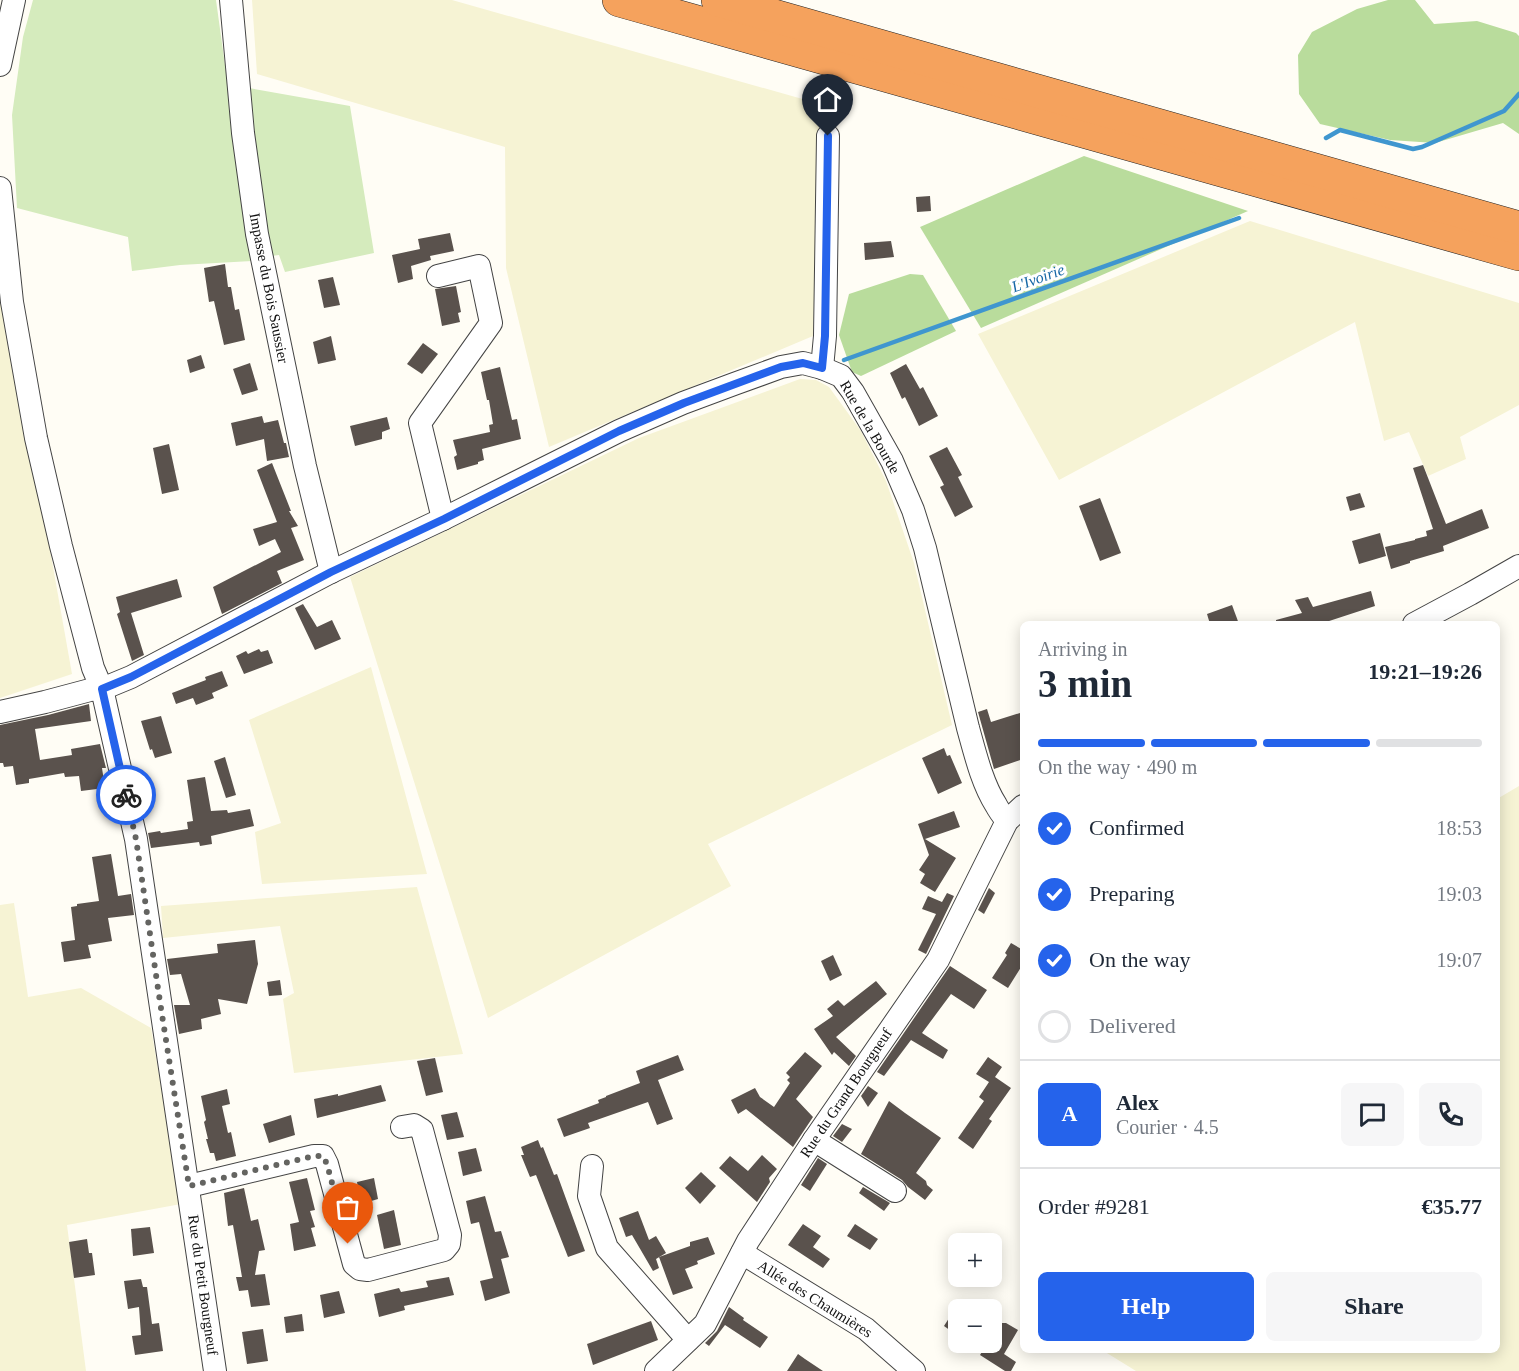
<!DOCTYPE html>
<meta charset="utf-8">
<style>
:root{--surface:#fff;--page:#f6f6f7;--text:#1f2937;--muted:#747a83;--line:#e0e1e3;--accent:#2563eb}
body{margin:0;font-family:"Times New Roman",serif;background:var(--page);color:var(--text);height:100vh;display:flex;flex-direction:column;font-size:22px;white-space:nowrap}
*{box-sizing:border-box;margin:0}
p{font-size:20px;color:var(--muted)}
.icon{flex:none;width:33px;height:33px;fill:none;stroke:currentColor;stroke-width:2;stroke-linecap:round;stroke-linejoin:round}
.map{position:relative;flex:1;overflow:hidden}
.panel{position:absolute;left:1020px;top:621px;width:480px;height:732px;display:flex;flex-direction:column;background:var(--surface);border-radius:9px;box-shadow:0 3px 15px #0003}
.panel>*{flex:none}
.buttons{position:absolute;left:948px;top:1233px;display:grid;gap:12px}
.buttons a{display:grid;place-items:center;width:54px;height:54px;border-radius:9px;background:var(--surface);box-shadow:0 3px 15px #0003;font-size:30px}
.pin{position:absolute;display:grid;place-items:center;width:51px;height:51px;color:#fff;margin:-62px -26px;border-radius:50% 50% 50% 0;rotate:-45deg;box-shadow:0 0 6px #0007}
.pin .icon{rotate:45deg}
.courier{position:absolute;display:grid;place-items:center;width:60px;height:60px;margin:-30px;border:4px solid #2563eb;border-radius:50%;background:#fff;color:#222;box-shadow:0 2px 8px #0007}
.overview em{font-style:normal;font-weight:700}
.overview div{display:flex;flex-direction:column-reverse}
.overview{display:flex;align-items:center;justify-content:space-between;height:102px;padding:0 18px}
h1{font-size:39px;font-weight:700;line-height:45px}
.bar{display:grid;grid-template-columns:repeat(4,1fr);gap:9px 6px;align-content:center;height:72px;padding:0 18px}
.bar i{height:8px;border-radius:4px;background:var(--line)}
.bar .on{background:var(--accent)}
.bar p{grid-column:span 4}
.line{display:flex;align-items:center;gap:15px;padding:0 18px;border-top:2px solid var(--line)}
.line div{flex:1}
.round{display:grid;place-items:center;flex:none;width:63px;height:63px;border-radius:9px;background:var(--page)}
ol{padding:0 18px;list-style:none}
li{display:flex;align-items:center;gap:18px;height:66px}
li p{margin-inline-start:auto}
li .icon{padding:6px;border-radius:50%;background:var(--accent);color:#fff;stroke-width:4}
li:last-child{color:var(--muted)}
li i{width:33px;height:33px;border:3px solid var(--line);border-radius:50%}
.cta{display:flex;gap:12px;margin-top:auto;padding:12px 18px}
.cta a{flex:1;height:69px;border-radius:9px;background:var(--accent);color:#fff;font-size:24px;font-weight:700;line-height:69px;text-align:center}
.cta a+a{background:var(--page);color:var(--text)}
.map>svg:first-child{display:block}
.farmland{fill:#f6f3d4}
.green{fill:#d5ebbd}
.forest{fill:#b9dc9c}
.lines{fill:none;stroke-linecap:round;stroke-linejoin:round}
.stream{stroke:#3f96cf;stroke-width:4.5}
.building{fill:#5a524d}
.minor-casing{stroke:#444;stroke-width:24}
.highway-casing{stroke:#222;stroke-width:34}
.minor{stroke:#fff;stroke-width:22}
.highway{stroke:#f5a25d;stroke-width:33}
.done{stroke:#646461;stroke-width:6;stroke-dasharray:0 10.8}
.route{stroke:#2563eb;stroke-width:8}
.labels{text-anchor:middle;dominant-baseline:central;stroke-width:6;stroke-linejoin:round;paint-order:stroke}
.street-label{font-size:15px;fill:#111;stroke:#fff}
.water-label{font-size:16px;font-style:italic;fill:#1768a6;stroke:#fff}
</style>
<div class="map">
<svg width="1519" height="1371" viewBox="0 0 1519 1371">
<rect width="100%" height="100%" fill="#fffdf5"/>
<g class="farmland">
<polygon points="252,0 452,0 820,104 813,336 549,447 506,268 505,147 257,74"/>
<polygon points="1250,221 1519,303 1519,405 1460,437 1466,459 1428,476 1409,432 1384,441 1355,322 1059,480 978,334"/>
<polygon points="0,268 72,674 0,698"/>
<polygon points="800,379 816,380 829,387 861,431 886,481 914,563 952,725 708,844 731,886 488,1018 350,577 639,438"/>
<polygon points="371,667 427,874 262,884 255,832 281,823 249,720"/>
<polygon points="1519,786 1519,1371 1136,1371 1102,1350 1497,1350 1497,799"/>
<polygon points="417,887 463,1054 294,1073 283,999 294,993 280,926 163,938 161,906"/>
<polygon points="14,903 28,997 81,988 151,1028 181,1204 67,1225 86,1371 0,1371 0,905"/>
</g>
<g class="green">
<polygon points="33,0 216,0 252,261 180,265 132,271 128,237 17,208 12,115 23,37"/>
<polygon points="249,88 350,106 374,253 285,272 279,255 271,256 256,178"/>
</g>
<g class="forest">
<polygon points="1388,0 1415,0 1434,24 1477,21 1516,33 1519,36 1519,134 1503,123 1435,143 1390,140 1320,124 1299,94 1298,55 1312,32 1357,9"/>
<polygon points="1084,156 1248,211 981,328 920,227"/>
<polygon points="910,274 923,275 956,331 861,376 852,372 839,335 849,294"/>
</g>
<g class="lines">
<g class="stream">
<polyline points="1326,138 1340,130 1413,149 1422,147 1504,111 1519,94"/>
<polyline points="844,360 1239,218"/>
</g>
</g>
<g class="building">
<polygon points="930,196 931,211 917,212 916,197"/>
<polygon points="450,233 454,251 430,256 431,260 411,266 413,279 398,283 392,255 420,249 418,239"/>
<polygon points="891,241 894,257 865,260 864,243"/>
<polygon points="225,264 228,287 231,287 235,310 239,309 245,340 224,345 214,301 209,302 204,268"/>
<polygon points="333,277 340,305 324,308 318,280"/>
<polygon points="456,286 461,312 458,313 460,322 442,326 435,289"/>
<polygon points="331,336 336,360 318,364 313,342"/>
<polygon points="423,343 438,354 422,374 407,364"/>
<polygon points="201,355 205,368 190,373 187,360"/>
<polygon points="250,363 258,390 242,395 233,369"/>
<polygon points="906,364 920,389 923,387 938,416 919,426 905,397 902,399 890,373"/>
<polygon points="500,367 512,420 517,419 521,439 482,449 484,460 478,462 478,464 457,470 454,457 457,455 453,440 490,432 489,425 493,424 489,400 487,400 481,372"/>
<polygon points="262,416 264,423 278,420 284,443 286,443 289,457 267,461 264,439 236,446 231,423"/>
<polygon points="387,417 390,429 382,432 382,439 355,446 350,426"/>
<polygon points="169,444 179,490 162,494 153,448"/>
<polygon points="947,447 962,475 958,477 973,507 955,517 940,487 944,485 929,456"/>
<polygon points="272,463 291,511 289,511 298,526 291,528 304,560 277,571 282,583 222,614 213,587 281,552 275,539 259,546 253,529 277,522 257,470"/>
<polygon points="1423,465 1446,524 1482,509 1489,528 1443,546 1444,551 1410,561 1410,563 1391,569 1385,547 1415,540 1415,539 1427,536 1426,531 1433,529 1413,468"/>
<polygon points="1360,493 1365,507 1350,511 1346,497"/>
<polygon points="1100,498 1121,553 1100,561 1079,506"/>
<polygon points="1380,533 1386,556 1359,564 1352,541"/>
<polygon points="177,579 182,597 131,613 144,655 132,661 117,614 120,612 116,597"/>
<polygon points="1371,591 1375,606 1320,624 1276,624 1276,620 1302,613 1295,600 1308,597 1313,607"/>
<polygon points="303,604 317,627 332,620 341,639 315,650 295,608"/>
<polygon points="1232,605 1239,624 1210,624 1207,614"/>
<polygon points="259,649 261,652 268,650 273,663 244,674 236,656 246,651 248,654"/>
<polygon points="222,671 228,686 212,693 214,698 196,705 193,698 176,704 172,693 206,680 205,677"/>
<polygon points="89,704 91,721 35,729 40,760 72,755 71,749 100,744 106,768 102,768 105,788 81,791 79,776 65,777 64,773 29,779 29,783 16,785 13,766 4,767 3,763 0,763 0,725 48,715"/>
<polygon points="987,709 991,722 1020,713 1023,725 1023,759 994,769 978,712"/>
<polygon points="161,716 172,753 155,758 152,749 150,750 141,721"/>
<polygon points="944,748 947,756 950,755 962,783 938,794 922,758"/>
<polygon points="225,757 236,795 226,798 214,761"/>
<polygon points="205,777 211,811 227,810 228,813 250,809 254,826 211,836 212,844 200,846 199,842 151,848 148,833 160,831 161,833 188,829 187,822 193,821 187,780"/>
<polygon points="954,811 960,827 925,839 956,858 935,892 920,883 925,874 919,870 929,855 918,824"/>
<polygon points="111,854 118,896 131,894 134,915 108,918 112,941 88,945 91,958 64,962 61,942 75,940 71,907 77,906 77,904 99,901 92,857"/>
<polygon points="989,888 995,893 984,914 978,910"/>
<polygon points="947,893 954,896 926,954 918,950 936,914 922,909 928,896 942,902"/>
<polygon points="255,940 258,964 247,1004 218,999 221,1014 201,1019 202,1029 179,1034 174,1005 190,1005 181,974 170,975 167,959 218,953 217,944"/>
<polygon points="1011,943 1023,950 1023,964 1008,988 992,978 1007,955 1005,953"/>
<polygon points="833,955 842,975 830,981 821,961"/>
<polygon points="950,966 987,990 974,1009 951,994 922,1033 948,1050 943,1059 911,1040 884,1076 877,1072"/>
<polygon points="280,980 282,995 269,996 267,982"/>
<polygon points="876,981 887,994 836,1037 856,1056 849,1066 834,1052 832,1055 814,1029 833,1016 827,1009 838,1000 844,1006"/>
<polygon points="805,1052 822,1066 796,1099 813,1117 793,1147 746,1109 738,1114 731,1100 755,1088 760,1097 774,1107 790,1083 787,1080 790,1077 786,1073"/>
<polygon points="678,1055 684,1070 658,1080 673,1119 657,1125 648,1102 588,1123 590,1128 564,1137 557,1119 599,1103 598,1100 606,1097 606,1096 640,1083 636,1071"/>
<polygon points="988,1057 1002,1067 995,1077 1011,1088 989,1119 992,1121 973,1149 958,1138 984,1101 979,1097 989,1082 976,1074"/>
<polygon points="435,1058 443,1092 426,1096 417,1061"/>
<polygon points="381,1085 386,1101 317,1118 314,1099 338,1094 338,1096"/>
<polygon points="868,1086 878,1093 868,1107 861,1096"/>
<polygon points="227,1089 230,1104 222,1106 228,1133 231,1132 236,1156 216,1161 214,1153 210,1153 206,1139 208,1139 204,1122 206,1120 201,1096"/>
<polygon points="889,1101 905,1113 941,1138 916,1173 926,1181 927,1185 933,1190 925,1200 908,1187 902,1180 861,1154"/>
<polygon points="457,1112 464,1137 447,1140 441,1115"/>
<polygon points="291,1115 295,1135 269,1143 263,1124"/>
<polygon points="842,1124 852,1129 842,1142 833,1136"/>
<polygon points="538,1140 541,1148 543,1147 554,1175 557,1174 585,1251 568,1257 536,1175 530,1177 521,1155 524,1155 521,1147"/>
<polygon points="476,1148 482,1171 463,1176 458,1152"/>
<polygon points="762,1155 777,1169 769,1178 770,1182 757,1202 719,1168 730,1156 748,1171"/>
<polygon points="818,1158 827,1164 810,1191 801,1185"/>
<polygon points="701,1172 716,1186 700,1204 685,1188"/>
<polygon points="307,1178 315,1210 310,1211 315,1227 311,1228 316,1246 294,1251 290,1224 299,1222 289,1182"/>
<polygon points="374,1178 378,1199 361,1204 357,1182"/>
<polygon points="863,1187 890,1203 884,1211 859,1193"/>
<polygon points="244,1188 251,1221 258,1219 265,1250 259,1251 255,1275 265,1274 270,1305 251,1307 248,1290 239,1291 236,1277 242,1277 233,1225 228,1226 224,1193"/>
<polygon points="485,1196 495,1232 501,1231 509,1257 501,1259 510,1293 485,1301 480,1281 493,1278 479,1222 471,1224 466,1201"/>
<polygon points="394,1210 401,1245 384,1249 377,1215"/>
<polygon points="638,1211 649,1240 656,1236 666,1253 656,1259 659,1268 653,1271 632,1235 626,1237 619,1218"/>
<polygon points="803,1224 821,1236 813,1247 830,1259 823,1268 788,1245"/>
<polygon points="855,1224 878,1239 870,1250 847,1236"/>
<polygon points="150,1227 154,1253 133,1256 131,1229"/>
<polygon points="708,1237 715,1254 697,1261 698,1264 685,1269 693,1288 673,1295 659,1257 690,1246 690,1242"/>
<polygon points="87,1239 89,1253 92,1253 95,1275 74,1278 69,1242"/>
<polygon points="449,1277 454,1295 404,1306 405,1310 379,1317 374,1294 399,1288 401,1292 428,1287 426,1281"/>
<polygon points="141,1279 143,1287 147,1287 152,1324 159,1323 163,1351 135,1355 132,1336 141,1335 139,1307 128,1309 124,1281"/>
<polygon points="339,1291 345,1313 324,1318 320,1295"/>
<polygon points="958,1304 958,1336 944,1326"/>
<polygon points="729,1307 744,1318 743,1320 768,1337 760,1348 725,1325 709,1346 705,1343 717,1331"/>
<polygon points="302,1314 304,1331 286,1333 284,1317"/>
<polygon points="651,1321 658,1340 593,1365 587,1344"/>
<polygon points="1001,1323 1006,1323 1018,1330 1004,1354 1016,1362 1011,1371 1005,1371 980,1355 988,1342 992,1342 992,1337"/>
<polygon points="263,1329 268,1361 247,1364 242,1332"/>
<polygon points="798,1354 805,1359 823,1371 787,1371"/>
</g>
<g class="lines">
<g class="minor-casing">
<g id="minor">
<polyline points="231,0 243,133 257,234 305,466 331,572"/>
<polyline points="0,65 14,0"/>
<polyline points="0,188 12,302 36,438 61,546 93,668 102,689 136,839 215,1371"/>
<polyline points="438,276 479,266 491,323 420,423 443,519"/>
<polyline points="822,368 825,336 828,136"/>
<polyline points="1414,624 1470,594 1519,566"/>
<path d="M0 712 45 702 90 690 102 689 131 677 331 572 443 519 619 431 683 403 734 384 781 367 803 363 822 368 841 376 853 392 892 461 913 510 925 548 968 728C975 753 982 783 996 805 999 811 1003 816 1007 821"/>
<polyline points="814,1140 895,1191"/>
<polyline points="592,1166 589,1196 607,1248 688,1340"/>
<polyline points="189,1186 314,1156 323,1156 327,1164 354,1264 360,1269 368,1270 444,1250 449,1244 450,1235 422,1130 414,1125 402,1127"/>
<polyline points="742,1253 866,1329 914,1371"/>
<polyline points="656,1371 705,1324 748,1241 814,1140 938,960 1007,821 1023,806"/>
</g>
</g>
<g class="highway-casing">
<g id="highway">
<polyline points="619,0 1519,254"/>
<polyline points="718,0 1519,228"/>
</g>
</g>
<use href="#minor" class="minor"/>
<use href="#highway" class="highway"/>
</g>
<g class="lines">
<polyline class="done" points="126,795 136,839 160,1002 189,1186 314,1156 323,1156 327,1164 348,1244"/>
<polyline class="route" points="126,795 102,689 131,677 331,572 444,519 619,431 684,403 781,367 803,363 822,368 825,336 828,136"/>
</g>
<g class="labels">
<g class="street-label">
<text transform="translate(269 288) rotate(79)">Impasse du Bois Saussier</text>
<text transform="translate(870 427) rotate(60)">Rue de la Bourde</text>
<text transform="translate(846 1093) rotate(-56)">Rue du Grand Bourgneuf</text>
<text transform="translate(203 1285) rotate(82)">Rue du Petit Bourgneuf</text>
<text transform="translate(815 1299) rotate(32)">Allée des Chaumières</text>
</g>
<g class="water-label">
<text transform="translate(1038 278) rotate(-20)">L'Ivoirie</text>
</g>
</g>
</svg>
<div class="buttons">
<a>+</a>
<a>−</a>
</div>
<div class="pin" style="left:348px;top:1244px;background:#ea580c"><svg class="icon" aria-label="bag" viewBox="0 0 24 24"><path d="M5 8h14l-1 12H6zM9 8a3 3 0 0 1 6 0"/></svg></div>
<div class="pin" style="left:828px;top:136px;background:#1f2937"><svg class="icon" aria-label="home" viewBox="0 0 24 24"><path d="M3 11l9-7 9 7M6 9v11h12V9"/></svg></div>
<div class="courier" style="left:126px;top:795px"><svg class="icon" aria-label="bike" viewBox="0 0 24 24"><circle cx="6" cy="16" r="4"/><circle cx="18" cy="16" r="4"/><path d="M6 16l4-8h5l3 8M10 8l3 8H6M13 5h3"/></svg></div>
<section class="panel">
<div class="overview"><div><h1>3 min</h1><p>Arriving in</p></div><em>19:21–19:26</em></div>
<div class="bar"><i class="on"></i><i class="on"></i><i class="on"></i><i></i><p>On the way · 490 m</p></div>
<ol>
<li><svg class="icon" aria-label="check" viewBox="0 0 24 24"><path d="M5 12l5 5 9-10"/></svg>Confirmed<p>18:53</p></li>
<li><svg class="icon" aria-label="check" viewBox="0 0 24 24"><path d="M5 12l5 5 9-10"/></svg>Preparing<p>19:03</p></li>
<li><svg class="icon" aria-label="check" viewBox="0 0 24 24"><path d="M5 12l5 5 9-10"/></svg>On the way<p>19:07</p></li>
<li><i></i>Delivered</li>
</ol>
<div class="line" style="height:108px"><b class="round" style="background:var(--accent);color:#fff">A</b><div><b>Alex</b><p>Courier · 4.5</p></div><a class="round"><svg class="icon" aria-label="chat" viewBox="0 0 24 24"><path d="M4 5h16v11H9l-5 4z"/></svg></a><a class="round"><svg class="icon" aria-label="phone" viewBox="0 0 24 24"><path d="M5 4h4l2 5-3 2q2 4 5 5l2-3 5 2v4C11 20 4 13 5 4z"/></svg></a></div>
<div class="line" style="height:78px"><div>Order #9281</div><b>€35.77</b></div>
<div class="cta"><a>Help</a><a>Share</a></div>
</section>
</div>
